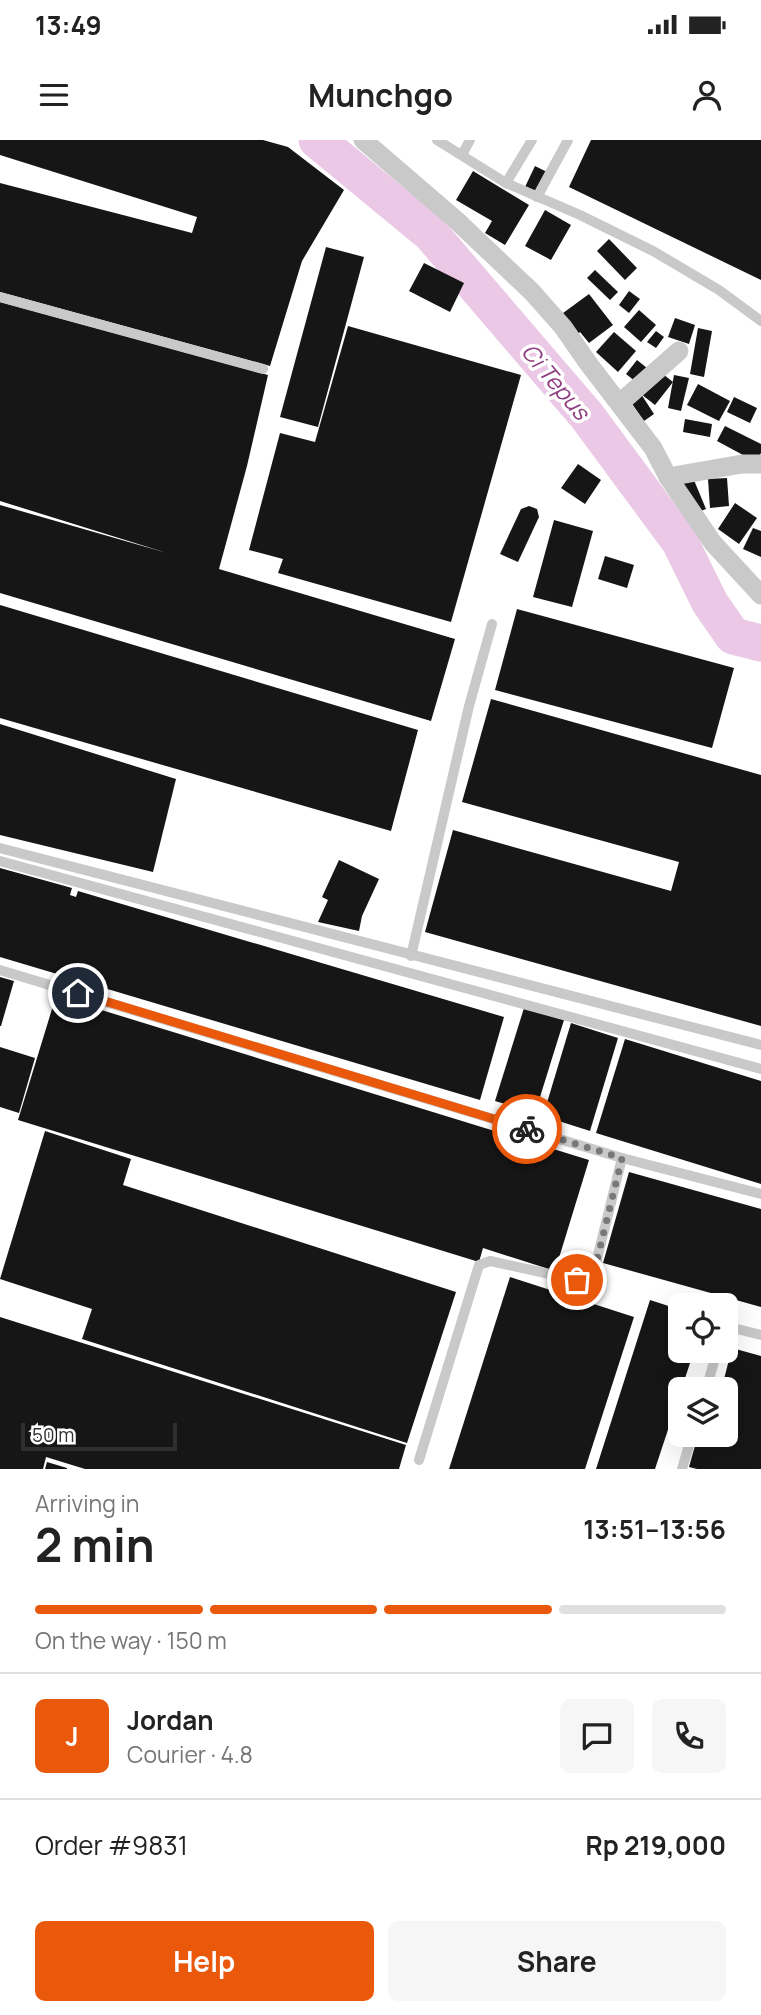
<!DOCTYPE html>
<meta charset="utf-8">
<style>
:root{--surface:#fff;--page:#f6f6f6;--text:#222;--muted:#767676;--line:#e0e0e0;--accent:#ea580c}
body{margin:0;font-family:Manrope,sans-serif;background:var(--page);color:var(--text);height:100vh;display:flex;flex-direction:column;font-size:26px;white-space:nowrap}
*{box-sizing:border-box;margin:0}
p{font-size:23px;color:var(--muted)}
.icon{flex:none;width:38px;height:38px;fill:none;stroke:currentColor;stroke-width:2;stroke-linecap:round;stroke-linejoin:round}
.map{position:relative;height:1329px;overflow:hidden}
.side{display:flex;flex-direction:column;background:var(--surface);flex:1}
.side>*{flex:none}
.controls{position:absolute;left:668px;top:1153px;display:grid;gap:14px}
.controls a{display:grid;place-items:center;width:70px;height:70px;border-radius:10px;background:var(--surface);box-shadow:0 7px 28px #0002;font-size:35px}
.scale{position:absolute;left:21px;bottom:18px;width:156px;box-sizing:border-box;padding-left:7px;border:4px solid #2f2f2f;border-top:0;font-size:19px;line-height:24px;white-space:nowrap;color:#2f2f2f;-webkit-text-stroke:5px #fff;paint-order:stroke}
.pin{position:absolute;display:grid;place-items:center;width:60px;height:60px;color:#fff;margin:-30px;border:4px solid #fff;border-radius:50%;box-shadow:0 2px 7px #0007}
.courier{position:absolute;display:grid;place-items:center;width:70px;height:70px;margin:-35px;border:5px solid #ea580c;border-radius:50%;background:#fff;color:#222;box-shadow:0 2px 9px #0007}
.summary em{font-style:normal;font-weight:700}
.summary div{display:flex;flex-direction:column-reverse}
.summary{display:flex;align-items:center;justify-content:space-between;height:119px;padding:0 35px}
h1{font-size:46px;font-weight:700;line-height:52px}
.bar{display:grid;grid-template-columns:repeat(4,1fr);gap:10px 7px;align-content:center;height:84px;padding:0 35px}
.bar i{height:9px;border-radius:5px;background:var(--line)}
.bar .on{background:var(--accent)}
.bar p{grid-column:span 4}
.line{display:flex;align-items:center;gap:18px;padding:0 35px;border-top:2px solid var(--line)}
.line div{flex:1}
.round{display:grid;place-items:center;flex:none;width:74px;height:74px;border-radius:10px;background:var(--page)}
.action{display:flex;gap:14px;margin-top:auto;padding:14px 35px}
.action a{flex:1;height:80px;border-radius:10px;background:var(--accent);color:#fff;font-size:28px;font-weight:700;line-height:80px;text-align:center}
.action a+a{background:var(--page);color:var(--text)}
.status{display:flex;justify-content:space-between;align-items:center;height:49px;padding:0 35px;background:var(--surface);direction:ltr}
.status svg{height:19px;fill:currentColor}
header{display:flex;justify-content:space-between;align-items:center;height:91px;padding:0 35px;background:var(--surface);font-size:32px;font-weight:700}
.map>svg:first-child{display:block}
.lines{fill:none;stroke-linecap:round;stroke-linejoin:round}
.river{stroke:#ebc9e6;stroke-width:37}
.building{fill:#161616}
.service{stroke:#c9c9c9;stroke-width:10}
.minor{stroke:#c9c9c9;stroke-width:19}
.done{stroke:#787878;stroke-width:7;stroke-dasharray:0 12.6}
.route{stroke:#ea580c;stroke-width:9}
.labels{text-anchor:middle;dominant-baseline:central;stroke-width:7;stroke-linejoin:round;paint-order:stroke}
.water-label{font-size:23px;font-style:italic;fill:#8f3e82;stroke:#fff}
</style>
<div class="status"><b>13:49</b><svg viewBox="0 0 49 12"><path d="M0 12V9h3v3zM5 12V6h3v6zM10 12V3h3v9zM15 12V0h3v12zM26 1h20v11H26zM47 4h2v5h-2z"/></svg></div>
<header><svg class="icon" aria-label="menu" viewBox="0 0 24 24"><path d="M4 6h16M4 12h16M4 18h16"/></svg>Munchgo<svg class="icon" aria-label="person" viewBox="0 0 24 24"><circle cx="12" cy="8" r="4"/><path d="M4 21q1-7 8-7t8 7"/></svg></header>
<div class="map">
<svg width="761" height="1329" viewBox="0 0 761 1329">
<rect width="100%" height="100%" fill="#fff"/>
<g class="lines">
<polyline class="river" points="317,0 431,94 587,276 680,402 710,463 733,496 761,503"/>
</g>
<g class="building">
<polygon points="0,0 263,0 288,7 344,50 302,121 270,226 0,152 0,43 192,93 197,77 0,15"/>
<polygon points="591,0 761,0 761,140 569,47"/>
<polygon points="535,26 547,32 537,53 525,47"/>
<polygon points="473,31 529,65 505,105 485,93 492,81 456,60"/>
<polygon points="545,70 571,85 551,120 525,106"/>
<polygon points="609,99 637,128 625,140 597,111"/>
<polygon points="326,107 364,117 318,287 280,277"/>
<polygon points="424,123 464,143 450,172 409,151"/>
<polygon points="595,130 618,152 610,160 587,138"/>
<polygon points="629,151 640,159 629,173 619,165"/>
<polygon points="589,154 613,185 589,203 580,192 575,197 559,176"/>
<polygon points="0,162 268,235 247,326 219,429 455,499 431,581 0,453 0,365 167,413 0,361"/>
<polygon points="639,170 656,185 641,202 624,187"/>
<polygon points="675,178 695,185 689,204 668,197"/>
<polygon points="348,186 521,235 451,482 278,433 283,419 249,410 280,293 315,302"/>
<polygon points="698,188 712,191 704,237 690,234"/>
<polygon points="656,191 664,197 656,208 647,202"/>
<polygon points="614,192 636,211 618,232 596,212"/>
<polygon points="637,220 647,228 636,242 626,234"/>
<polygon points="659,231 673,242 655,265 641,254"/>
<polygon points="674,235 689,238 681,271 668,268"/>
<polygon points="698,244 730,261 719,281 687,265"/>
<polygon points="641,254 654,274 644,281 630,261"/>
<polygon points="734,257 757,268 750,283 727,272"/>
<polygon points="685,279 712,284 710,297 683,292"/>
<polygon points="725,286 761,304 761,313 756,322 717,301"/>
<polygon points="578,324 601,340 585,364 561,348"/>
<polygon points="691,333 706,369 696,373 680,338"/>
<polygon points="727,338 729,366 710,368 708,339"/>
<polygon points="735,363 757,378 739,404 718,389"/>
<polygon points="529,366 537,369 539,377 518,422 500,414 521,369"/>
<polygon points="554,380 593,391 572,467 533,457"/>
<polygon points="753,388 761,391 761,417 743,409"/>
<polygon points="605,416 634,425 627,448 598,439"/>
<polygon points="0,465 418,590 391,691 0,578"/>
<polygon points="517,469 734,528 712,608 495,550"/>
<polygon points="491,559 761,635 761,886 425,792 453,690 671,751 679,722 462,662"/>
<polygon points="0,584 176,639 153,732 0,695"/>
<polygon points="339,720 379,739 362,776 359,791 318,782 328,760 322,757"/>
<polygon points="0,728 72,748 70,755 76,757 78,751 504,877 480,960 0,817"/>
<polygon points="0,837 14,841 1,886 0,886"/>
<polygon points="56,856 589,1020 555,1131 483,1108 479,1122 18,980"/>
<polygon points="524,868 564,880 535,973 495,961"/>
<polygon points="571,883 618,898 590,991 543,976"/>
<polygon points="625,899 761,941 761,1044 596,993"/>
<polygon points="0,907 35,918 19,973 0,967"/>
<polygon points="45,991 131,1019 123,1045 456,1152 407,1303 82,1199 92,1169 0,1139"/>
<polygon points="629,1032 761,1069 761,1167 603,1123"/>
<polygon points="510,1137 634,1177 585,1329 449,1329"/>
<polygon points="650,1160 681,1170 681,1211 694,1211 655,1329 596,1329"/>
<polygon points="0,1177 406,1305 399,1329 85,1329 46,1317 43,1329 0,1329"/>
<polygon points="732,1208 761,1216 761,1329 697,1329 689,1327 698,1295 726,1295 726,1250 710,1250 712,1244 722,1247"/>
<polygon points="47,1322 67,1328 67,1329 45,1329"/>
</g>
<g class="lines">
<g class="service">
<polyline points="437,0 506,43 580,75 653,111 719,150 761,181"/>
<polyline points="462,15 470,0"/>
<polyline points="506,43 532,0"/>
<polyline points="537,57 568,0"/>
<polyline points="0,157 263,229"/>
<polyline points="0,708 761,905"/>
<polyline points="0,721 761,929"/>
<polyline points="411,816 469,566 492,484"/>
<polyline points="0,830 622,1018 761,1054"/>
<polyline points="726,1193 737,1189 761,1195"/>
<polyline points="706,1250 717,1211"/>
<polyline points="419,1320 479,1125 490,1121 577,1140 588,1136 596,1123 622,1018"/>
<polyline points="682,1329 692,1295"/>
</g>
<g class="minor">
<polyline points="363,0 456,80 532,152 563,187 588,223 653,308 668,337 713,403 761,455"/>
<polyline points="620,263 679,211"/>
<polyline points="668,337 742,324 761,324"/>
</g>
</g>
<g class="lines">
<polyline class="done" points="527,989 622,1018 596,1124 588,1136 577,1140"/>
<polyline class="route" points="78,853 527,989"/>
</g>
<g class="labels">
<g class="water-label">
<text transform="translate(556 241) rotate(50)">Ci Tepus</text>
</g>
</g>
</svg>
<div class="controls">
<a><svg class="icon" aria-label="locate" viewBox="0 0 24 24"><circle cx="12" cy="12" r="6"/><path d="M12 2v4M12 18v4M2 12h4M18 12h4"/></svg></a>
<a><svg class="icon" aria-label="layers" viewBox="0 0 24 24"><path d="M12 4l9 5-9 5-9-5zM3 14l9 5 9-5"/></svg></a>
</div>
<div class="scale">50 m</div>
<div class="pin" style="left:577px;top:1140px;background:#ea580c"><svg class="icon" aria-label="bag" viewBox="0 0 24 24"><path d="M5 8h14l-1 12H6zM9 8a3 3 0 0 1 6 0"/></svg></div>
<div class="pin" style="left:78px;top:853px;background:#1f2937"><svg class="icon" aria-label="home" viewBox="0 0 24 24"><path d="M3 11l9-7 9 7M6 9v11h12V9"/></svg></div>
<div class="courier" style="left:527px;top:989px"><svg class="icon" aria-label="bike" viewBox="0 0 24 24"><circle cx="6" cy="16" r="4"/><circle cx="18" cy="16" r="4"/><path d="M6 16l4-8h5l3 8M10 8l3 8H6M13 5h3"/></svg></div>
</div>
<section class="side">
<div class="summary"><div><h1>2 min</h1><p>Arriving in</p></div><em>13:51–13:56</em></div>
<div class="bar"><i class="on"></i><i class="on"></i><i class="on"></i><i></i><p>On the way · 150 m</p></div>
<div class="line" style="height:126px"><b class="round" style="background:var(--accent);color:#fff">J</b><div><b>Jordan</b><p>Courier · 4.8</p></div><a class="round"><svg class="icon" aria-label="chat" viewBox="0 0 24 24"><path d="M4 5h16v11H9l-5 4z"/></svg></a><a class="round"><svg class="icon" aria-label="phone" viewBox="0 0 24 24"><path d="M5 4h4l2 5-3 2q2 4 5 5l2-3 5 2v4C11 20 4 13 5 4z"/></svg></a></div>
<div class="line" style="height:91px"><div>Order #9831</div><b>Rp 219,000</b></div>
<div class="action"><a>Help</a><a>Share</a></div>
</section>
